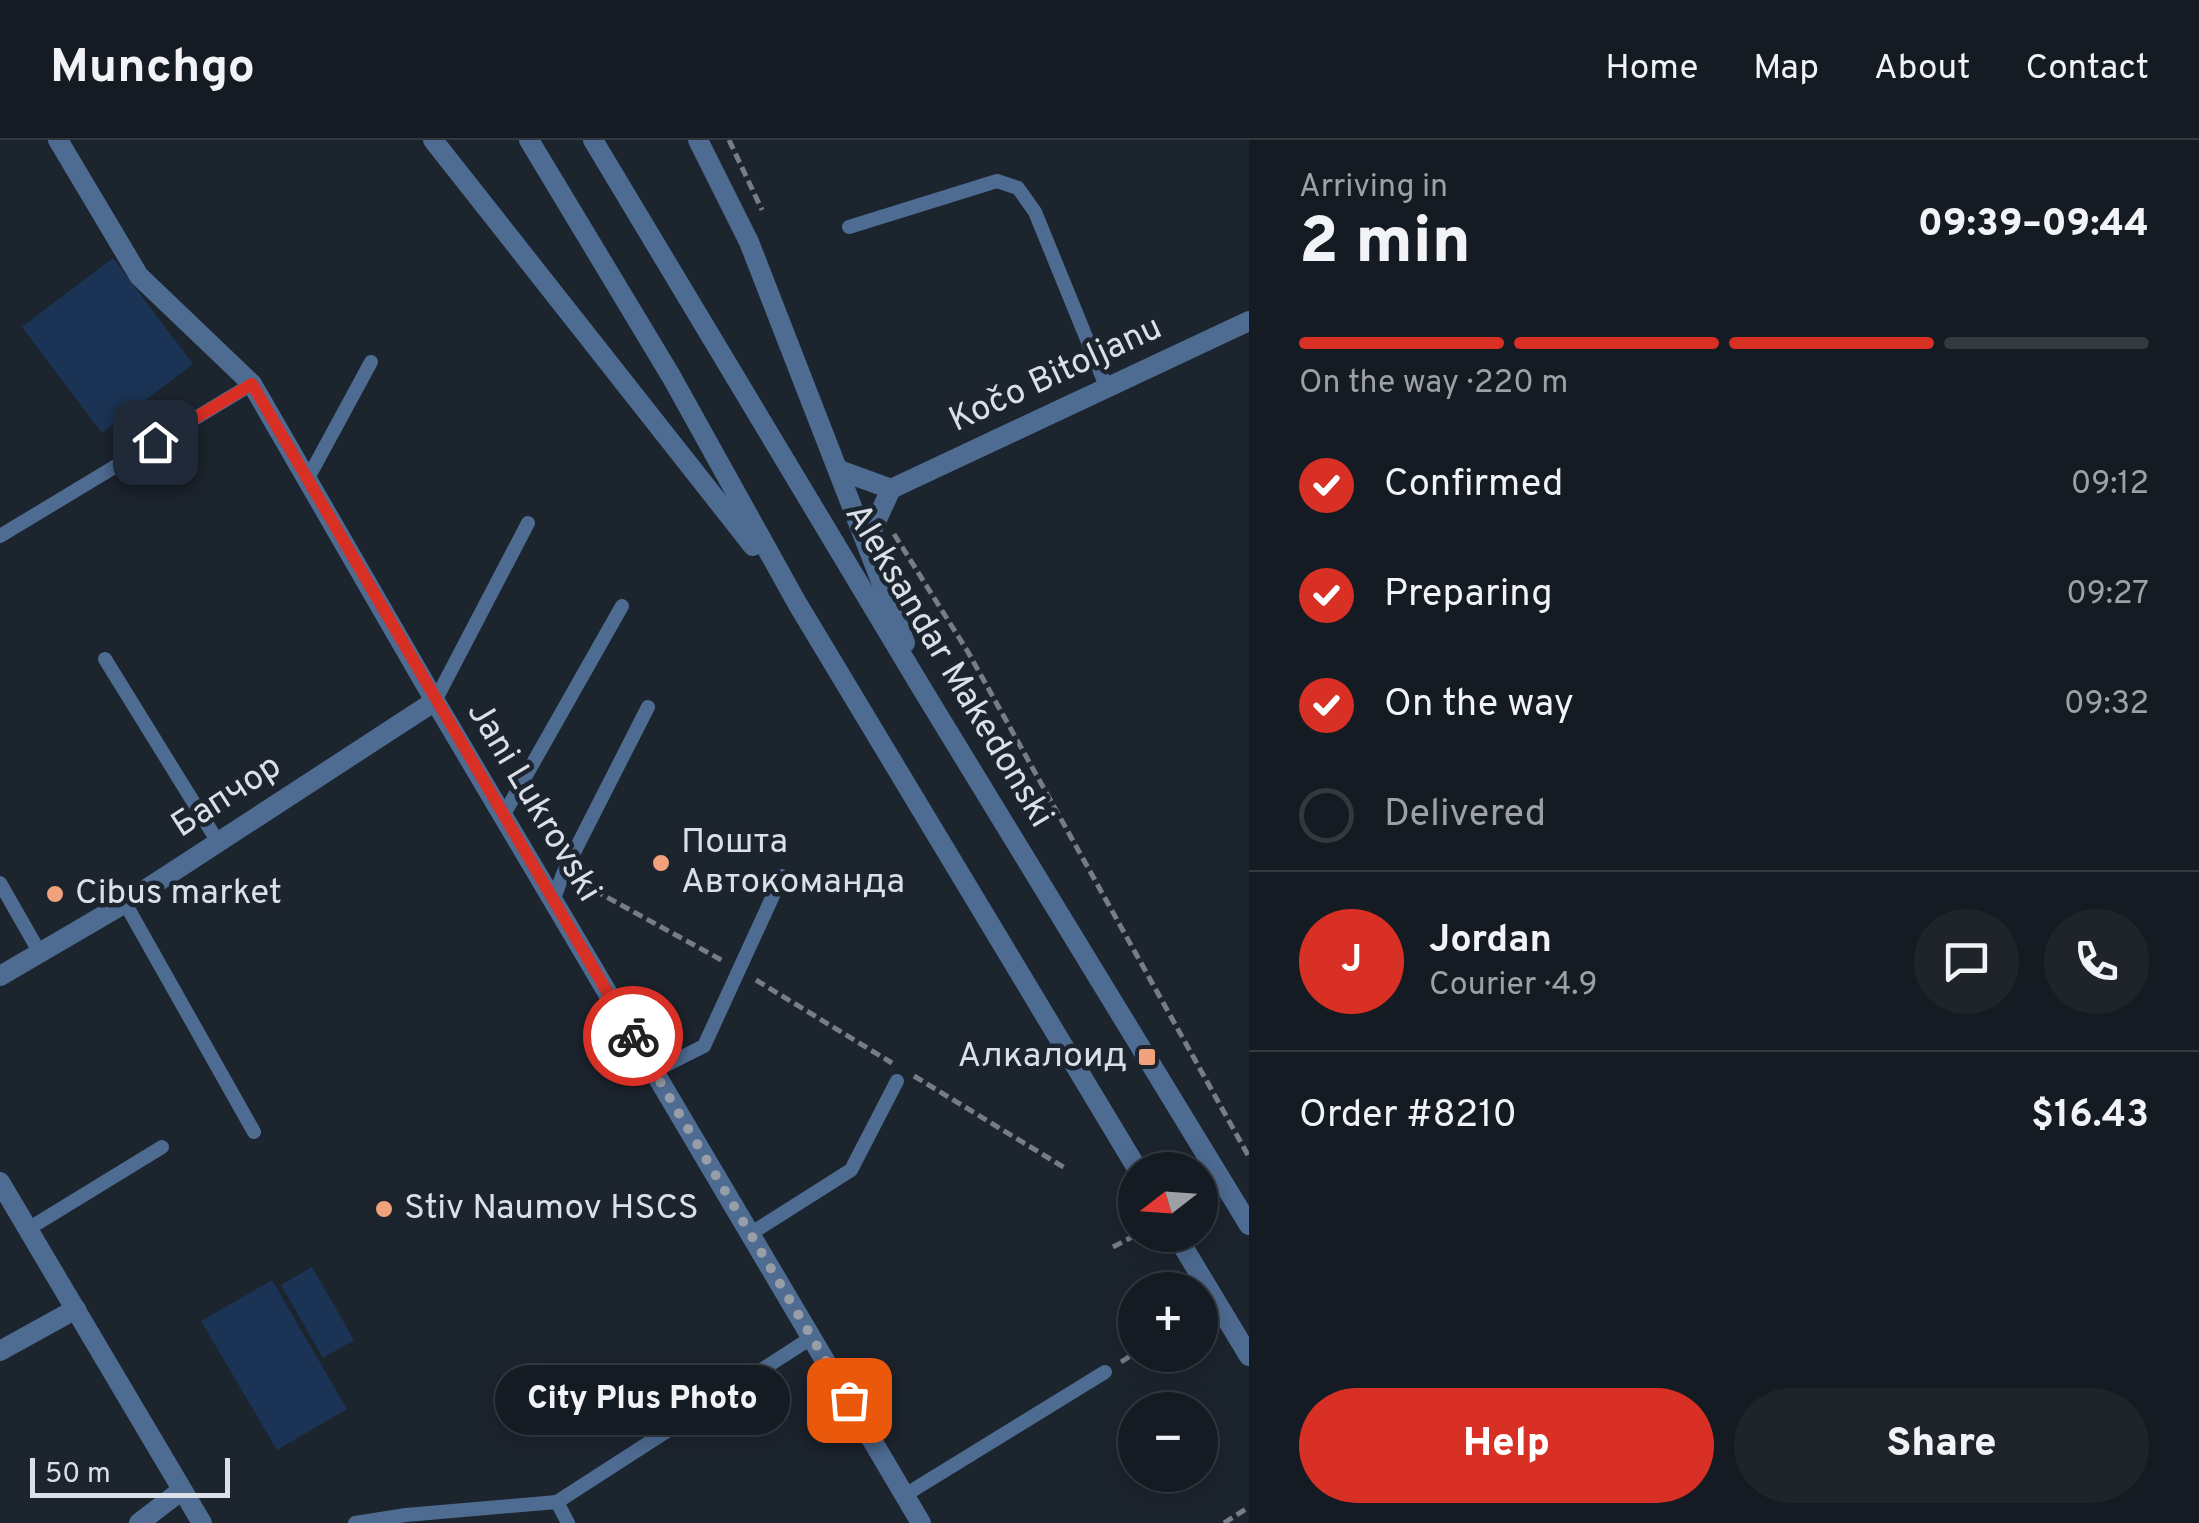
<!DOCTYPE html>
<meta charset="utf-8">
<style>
:root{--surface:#151b22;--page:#1e242a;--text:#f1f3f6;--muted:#9da1a5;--line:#343940;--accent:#d93025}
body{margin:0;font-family:Overpass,sans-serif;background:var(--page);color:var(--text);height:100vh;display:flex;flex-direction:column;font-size:38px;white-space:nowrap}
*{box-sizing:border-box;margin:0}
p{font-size:32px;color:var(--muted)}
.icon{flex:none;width:55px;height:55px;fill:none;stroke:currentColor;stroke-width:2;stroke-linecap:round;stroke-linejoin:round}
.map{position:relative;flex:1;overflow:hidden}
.sheet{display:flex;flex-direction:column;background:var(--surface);width:950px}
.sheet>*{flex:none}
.needle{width:65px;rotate:253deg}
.tools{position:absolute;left:1118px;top:1012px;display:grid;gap:20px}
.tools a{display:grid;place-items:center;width:100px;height:100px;border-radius:50%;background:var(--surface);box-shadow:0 5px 25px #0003,0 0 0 2px var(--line);font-size:50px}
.scale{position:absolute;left:30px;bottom:25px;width:200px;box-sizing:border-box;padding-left:10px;border:5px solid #dbe0e8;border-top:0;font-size:28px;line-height:35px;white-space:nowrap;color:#dbe0e8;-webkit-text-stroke:8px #1c242e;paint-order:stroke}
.pin{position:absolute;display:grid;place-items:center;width:85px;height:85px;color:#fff;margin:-42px;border-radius:20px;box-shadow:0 5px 15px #0006}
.courier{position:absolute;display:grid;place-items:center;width:100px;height:100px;margin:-50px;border:8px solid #d93025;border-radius:50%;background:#fff;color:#222;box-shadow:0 2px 12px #0007}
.bubble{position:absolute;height:70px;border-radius:35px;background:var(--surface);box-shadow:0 5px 25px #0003,0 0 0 2px var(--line);font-size:32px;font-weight:800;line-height:70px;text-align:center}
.summary em{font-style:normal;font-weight:800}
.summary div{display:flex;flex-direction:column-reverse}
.summary{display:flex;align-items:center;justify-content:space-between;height:170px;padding:0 50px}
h1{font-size:65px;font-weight:800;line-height:75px}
.bar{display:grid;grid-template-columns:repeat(4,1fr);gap:15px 10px;align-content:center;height:120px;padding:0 50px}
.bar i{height:12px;border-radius:8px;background:var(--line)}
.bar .current{background:var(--accent)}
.bar p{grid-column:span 4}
.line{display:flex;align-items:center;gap:25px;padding:0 50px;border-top:2px solid var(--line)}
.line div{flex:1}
.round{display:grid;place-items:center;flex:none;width:105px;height:105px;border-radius:52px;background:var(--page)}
ol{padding:0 50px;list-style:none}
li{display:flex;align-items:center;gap:30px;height:110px}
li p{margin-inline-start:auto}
li .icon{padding:10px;border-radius:50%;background:var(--accent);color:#fff;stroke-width:4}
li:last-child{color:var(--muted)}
li i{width:55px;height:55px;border:5px solid var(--line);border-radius:50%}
.button{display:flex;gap:20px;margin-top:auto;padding:20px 50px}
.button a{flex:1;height:115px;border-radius:60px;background:var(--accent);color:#fff;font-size:40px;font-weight:800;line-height:115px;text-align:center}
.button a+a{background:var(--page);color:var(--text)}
header{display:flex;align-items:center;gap:60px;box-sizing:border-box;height:140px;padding:0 50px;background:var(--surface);border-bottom:2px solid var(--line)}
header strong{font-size:48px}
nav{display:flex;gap:55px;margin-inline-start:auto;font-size:35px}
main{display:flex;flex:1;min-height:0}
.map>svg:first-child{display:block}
.green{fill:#1b3354}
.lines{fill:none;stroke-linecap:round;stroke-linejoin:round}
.path{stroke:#767d86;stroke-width:5;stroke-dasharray:10 5;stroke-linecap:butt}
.service{stroke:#4e6b92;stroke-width:14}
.minor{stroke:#4e6b92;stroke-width:20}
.tertiary{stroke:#4e6b92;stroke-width:20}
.done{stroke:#989ea7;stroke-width:10;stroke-dasharray:0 18}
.route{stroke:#d93025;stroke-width:12}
.poi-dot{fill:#f1a17c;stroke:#1c242e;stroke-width:4}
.labels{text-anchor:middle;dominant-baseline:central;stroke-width:9;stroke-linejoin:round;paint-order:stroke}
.street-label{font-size:35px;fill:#dbe0e8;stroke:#1c242e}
.poi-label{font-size:35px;fill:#dbe0e8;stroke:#1c242e;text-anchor:start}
</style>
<header>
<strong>Munchgo</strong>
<nav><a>Home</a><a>Map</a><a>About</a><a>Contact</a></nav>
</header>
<main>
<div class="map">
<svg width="1249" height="1383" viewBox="0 0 1249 1383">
<rect width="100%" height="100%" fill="#1c242e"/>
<g class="green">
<polygon points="113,118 193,224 102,293 22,187"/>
<polygon points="312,1127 354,1200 323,1218 281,1145"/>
<polygon points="272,1140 347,1269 277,1310 201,1181"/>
</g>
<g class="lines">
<g class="path">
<polyline points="729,0 762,70"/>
<polyline points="894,394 968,512 1249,1017"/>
<polyline points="800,738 901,752"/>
<polyline points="581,743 725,822"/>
<polyline points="756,840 892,923"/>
<polyline points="914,936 1065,1028"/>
<polyline points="1113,1107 1136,1095"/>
<polyline points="1121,1222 1135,1213"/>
<polyline points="1224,1383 1249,1367"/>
</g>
<g class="service">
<polyline points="849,87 997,41 1018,48 1035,72 1106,246"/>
<polyline points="307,340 371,222"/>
<polyline points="0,396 252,244"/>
<polyline points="105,519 218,702"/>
<polyline points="435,561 528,383"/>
<polyline points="503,676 622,466"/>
<polyline points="0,743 40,813"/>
<polyline points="553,761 563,734 648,567"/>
<polyline points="125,763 254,992"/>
<polyline points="654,931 704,906 782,736"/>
<polyline points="28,1089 162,1007"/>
<polyline points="750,1094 851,1030 897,941"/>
<polyline points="905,1355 1105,1232"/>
<polyline points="557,1362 811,1198"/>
<polyline points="355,1383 406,1375 557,1362 568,1383"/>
</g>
<g class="minor">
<polyline points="58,0 139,136 252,244 435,561 921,1383"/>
<polyline points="839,330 891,349"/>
<polyline points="891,349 1249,181"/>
<polyline points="867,401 891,349"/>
<polyline points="0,836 125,763 435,561"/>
<polyline points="0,1042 202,1383"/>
<polyline points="0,1211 76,1169"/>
<polyline points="139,1383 182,1350"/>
</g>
<g class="tertiary">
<polyline points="433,0 753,406"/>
<polyline points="529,0 671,236 797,463 1138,1030"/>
<polyline points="593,0 924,552 1249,1085"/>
<polyline points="698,0 749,102 905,503"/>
<polyline points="1176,1095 1249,1216"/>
</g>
</g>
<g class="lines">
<polyline class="done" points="633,896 849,1260"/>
<polyline class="route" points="155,302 252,244 633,896"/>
</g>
<g class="poi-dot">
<circle cx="661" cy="723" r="10"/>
<circle cx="55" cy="754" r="10"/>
<rect x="1137" y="907" width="20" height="20" rx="5"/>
<circle cx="384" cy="1069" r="10"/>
</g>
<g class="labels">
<g class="street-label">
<text transform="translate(1056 235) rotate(-25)">Kočo Bitoljanu</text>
<text transform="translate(948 526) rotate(59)">Aleksandar Makedonski</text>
<text transform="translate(227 657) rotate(-33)">Бапчор</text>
<text transform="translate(533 662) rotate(59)">Jani Lukrovski</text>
</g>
<g class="poi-label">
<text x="681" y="703">Пошта<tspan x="681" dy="40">Автокоманда</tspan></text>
<text x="75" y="754">Cibus market</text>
<text x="1127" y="917" text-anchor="end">Алкалоид</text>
<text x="404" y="1069">Stiv Naumov HSCS</text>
</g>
</g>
</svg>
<div class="tools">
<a><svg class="needle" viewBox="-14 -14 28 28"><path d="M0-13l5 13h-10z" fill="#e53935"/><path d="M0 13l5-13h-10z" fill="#9da1a5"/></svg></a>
<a>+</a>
<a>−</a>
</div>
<div class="scale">50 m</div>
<div class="pin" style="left:849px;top:1260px;background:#ea580c"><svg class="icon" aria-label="bag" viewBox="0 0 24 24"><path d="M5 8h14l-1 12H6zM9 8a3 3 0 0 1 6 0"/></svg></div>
<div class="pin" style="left:155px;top:302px;background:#1f2937"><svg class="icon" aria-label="home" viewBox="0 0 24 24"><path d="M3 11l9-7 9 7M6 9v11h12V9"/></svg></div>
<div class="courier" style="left:633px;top:896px"><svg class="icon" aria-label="bike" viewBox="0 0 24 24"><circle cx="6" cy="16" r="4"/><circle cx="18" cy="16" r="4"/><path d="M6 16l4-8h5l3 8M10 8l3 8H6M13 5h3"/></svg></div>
<div class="bubble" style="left:495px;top:1225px;width:295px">City Plus Photo</div>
</div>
<section class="sheet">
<div class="summary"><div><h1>2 min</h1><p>Arriving in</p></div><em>09:39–09:44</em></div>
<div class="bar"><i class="current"></i><i class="current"></i><i class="current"></i><i></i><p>On the way · 220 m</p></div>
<ol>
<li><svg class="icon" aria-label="check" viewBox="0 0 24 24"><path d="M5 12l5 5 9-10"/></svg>Confirmed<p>09:12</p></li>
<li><svg class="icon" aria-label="check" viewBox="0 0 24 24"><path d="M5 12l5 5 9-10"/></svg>Preparing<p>09:27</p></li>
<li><svg class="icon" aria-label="check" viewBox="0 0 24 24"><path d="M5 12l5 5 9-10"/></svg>On the way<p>09:32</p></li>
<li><i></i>Delivered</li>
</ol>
<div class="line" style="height:180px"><b class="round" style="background:var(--accent);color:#fff">J</b><div><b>Jordan</b><p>Courier · 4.9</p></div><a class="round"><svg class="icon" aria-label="chat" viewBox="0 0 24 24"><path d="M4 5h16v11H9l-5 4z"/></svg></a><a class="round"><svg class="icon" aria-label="phone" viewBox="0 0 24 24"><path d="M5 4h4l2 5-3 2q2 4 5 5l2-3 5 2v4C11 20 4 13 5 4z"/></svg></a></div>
<div class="line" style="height:130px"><div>Order #8210</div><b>$16.43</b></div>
<div class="button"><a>Help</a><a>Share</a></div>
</section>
</main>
